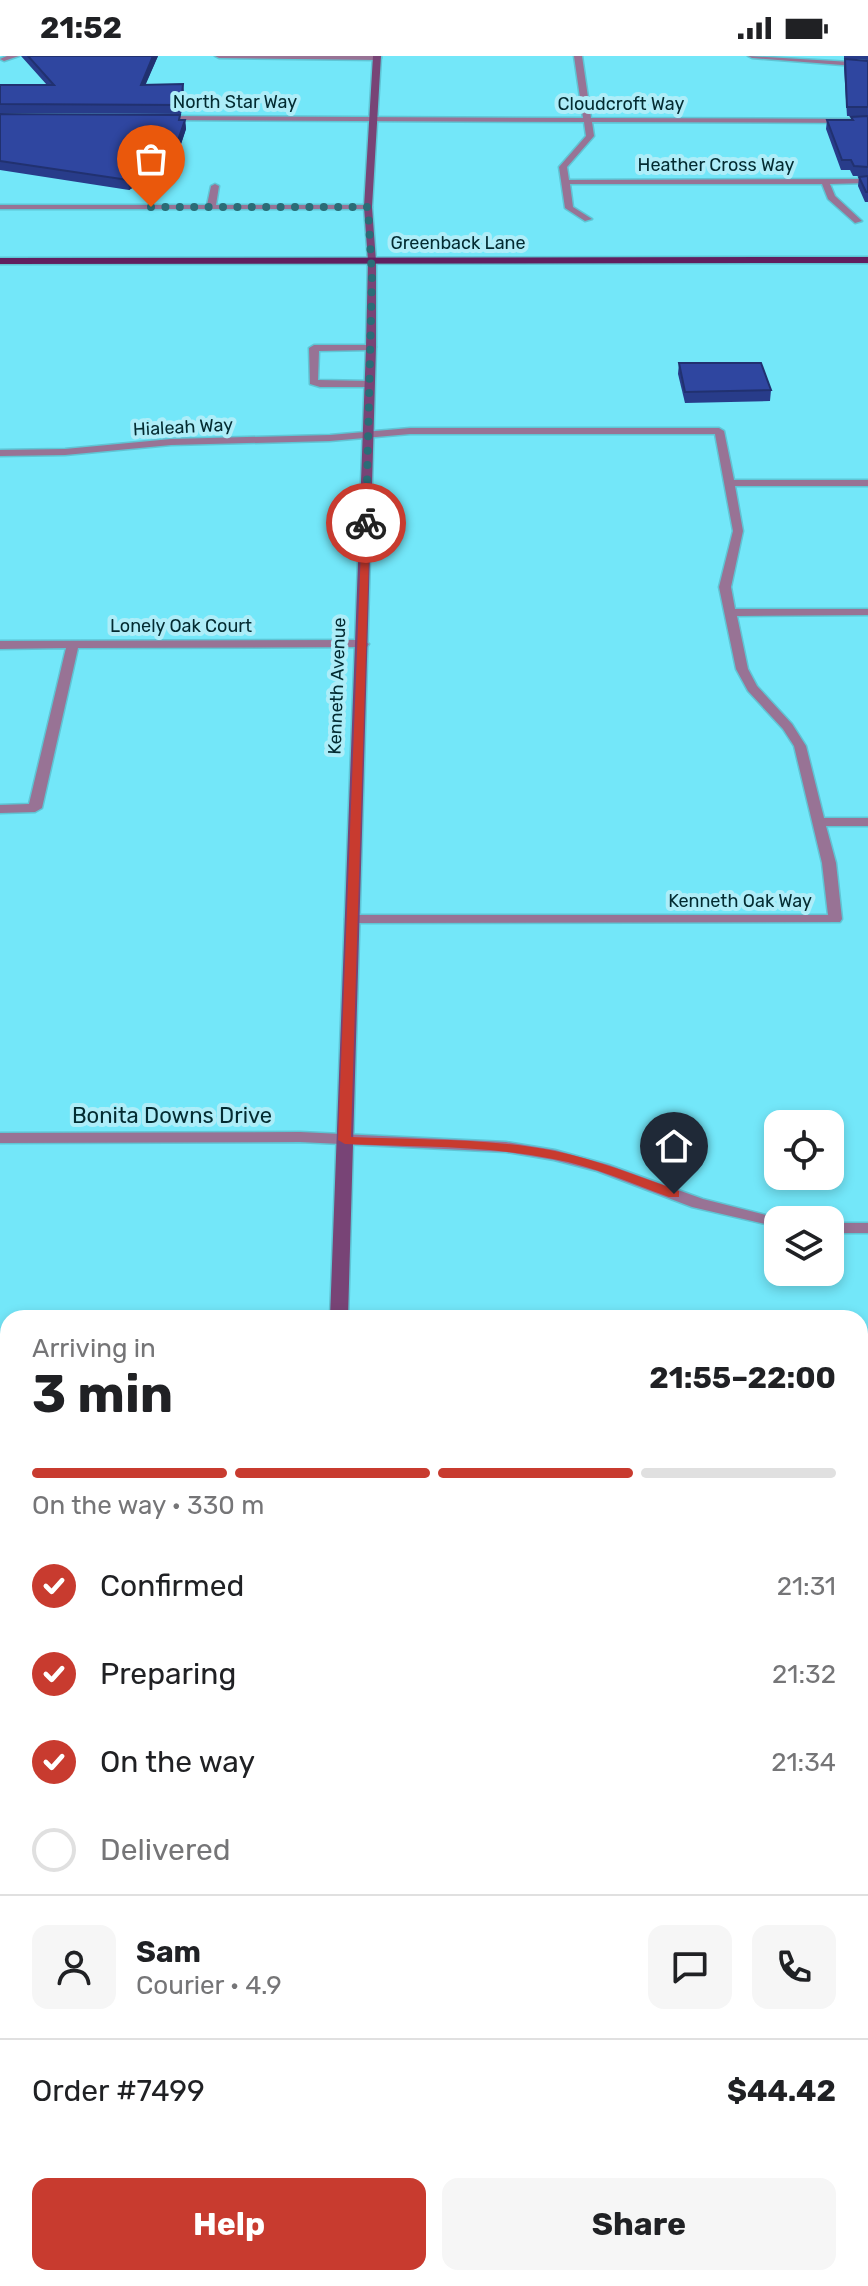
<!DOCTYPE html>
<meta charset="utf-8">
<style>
:root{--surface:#fff;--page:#f6f6f6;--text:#202124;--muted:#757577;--line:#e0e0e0;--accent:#c83b2f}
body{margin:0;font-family:Rubik,sans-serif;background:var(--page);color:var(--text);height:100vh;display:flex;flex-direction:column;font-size:30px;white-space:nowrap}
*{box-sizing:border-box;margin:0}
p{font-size:26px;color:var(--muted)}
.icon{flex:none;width:44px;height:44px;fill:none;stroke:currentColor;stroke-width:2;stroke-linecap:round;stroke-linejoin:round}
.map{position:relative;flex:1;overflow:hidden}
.side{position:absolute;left:0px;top:1254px;width:868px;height:976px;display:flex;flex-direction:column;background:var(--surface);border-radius:24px 24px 0 0;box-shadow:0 4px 12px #0003}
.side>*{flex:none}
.fabs{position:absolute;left:764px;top:1054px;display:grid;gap:16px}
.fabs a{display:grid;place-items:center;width:80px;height:80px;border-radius:16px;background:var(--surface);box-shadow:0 4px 12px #0003;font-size:40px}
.pin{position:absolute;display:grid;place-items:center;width:68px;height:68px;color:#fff;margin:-82px -34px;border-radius:50% 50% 50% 0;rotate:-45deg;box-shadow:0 0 8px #0007}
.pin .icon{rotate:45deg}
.courier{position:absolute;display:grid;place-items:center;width:80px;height:80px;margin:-40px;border:6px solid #c83b2f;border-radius:50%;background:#fff;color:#222;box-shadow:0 2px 10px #0007}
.head em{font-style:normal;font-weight:700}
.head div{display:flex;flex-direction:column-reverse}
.head{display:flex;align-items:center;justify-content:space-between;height:136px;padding:0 32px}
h1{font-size:52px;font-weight:700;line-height:60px}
.bar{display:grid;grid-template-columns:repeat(4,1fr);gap:12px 8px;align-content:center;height:96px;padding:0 32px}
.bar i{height:10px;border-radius:6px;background:var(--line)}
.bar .current{background:var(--accent)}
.bar p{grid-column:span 4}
.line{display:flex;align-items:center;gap:20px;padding:0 32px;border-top:2px solid var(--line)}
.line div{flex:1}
.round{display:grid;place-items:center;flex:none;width:84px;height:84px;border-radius:16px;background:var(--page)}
ol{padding:0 32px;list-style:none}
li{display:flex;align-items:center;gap:24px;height:88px}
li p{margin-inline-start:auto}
li .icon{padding:8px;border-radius:50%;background:var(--accent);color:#fff;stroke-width:4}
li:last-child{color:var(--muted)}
li i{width:44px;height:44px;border:4px solid var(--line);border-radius:50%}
.button{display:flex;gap:16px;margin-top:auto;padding:16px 32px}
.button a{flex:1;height:92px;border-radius:16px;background:var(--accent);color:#fff;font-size:32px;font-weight:700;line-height:92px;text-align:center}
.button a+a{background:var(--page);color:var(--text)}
.status{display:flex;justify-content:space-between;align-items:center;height:56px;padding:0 40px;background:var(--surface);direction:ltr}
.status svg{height:22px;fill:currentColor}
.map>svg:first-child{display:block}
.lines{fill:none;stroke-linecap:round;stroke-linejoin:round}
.service-casing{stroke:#5fc5d5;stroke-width:3}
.minor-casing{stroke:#5fc5d5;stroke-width:3}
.secondary-casing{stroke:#5fc5d5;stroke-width:3}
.primary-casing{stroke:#5fc5d5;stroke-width:3}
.service{fill:#987395;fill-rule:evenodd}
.minor{fill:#987395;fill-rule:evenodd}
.secondary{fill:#784476;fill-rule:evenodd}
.primary{fill:#611f5f;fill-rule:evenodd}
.wall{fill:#283c8a}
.shaded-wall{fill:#213170}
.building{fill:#2f46a0;stroke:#213170;stroke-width:2}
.route{fill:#c83b2f}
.done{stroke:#2a6d77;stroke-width:8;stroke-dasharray:0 14.4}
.labels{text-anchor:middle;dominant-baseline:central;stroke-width:8;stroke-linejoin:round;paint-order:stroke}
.far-street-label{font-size:18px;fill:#032b31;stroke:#aeedf8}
.street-label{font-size:22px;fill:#032b31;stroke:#aeedf8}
</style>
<div class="status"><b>21:52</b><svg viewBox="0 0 49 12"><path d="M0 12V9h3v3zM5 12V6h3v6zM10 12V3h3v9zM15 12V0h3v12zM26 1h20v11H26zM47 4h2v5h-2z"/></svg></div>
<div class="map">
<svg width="868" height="2230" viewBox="0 0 868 2230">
<rect width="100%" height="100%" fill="#73e7f9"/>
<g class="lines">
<g class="service-casing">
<polygon id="service" points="314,289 374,289 376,291 371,294 319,295 318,324 369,325 374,328 369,331 320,331 310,328 309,292"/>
</g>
<g class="minor-casing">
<g id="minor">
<polygon points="7,0 19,0 4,5 0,3"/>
<polygon points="215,0 378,0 381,2 377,4 219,2"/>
<polygon points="574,0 582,0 591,62 868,63 868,67 592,66 594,80 567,111 569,124 868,123 868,127 830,128 835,140 862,165 855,167 828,143 822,128 570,128 573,151 592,163 585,165 565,152 559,111 586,80 584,66 158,64 154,62 158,60 583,62"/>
<polygon points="748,0 868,7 868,11 752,2"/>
<polygon points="215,128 219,130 216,149 368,149 372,151 368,153 0,153 0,149 207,149 211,130"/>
<polygon points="410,372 719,372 724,375 734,424 868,424 868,430 735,430 743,475 731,531 735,553 868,553 868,559 737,560 748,613 757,630 792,668 806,690 824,762 868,762 868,770 826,770 836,807 842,863 840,866 352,867 345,863 352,859 828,859 822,807 794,690 783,673 748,635 736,613 719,531 733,475 715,378 410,378 330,385 171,389 65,399 0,400 0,394 65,393 171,383 330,379"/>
<polygon points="363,584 369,588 367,591 78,592 42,752 35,756 0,757 0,749 29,748 66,592 0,593 0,585"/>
<polygon points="300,1076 506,1086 555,1094 609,1109 703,1143 785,1164 778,1164 778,1171 692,1151 597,1115 554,1104 506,1096 300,1086 0,1087 0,1077"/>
<rect x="830" y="1167" width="38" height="10"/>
<polygon points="868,1649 868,1665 860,1667 860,1651"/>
<rect x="0" y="1939" width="8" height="20"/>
</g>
</g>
<g class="secondary-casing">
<g id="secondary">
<polygon points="373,0 381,0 372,151 376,205 376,291 348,1262 330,1262 366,291 368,205 364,151"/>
<rect x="298" y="2222" width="24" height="8"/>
</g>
</g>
<g class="primary-casing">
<polygon id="primary" points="868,201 868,207 0,208 0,202"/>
</g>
<use href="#service" class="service"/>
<use href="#minor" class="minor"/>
<use href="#secondary" class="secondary"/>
<use href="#primary" class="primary"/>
</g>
<g class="wall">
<polygon points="21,0 158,0 145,29 184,37 181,58 0,57 0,29 47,29"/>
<polygon points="844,0 868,0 868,4 844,3"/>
<polygon points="845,3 868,5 868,146 865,146 858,130 859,121 860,120 853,120 850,114 841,114 826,73 827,64 851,64 851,61 867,60 847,60 844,12"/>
<polygon points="0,58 180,59 180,64 185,64 186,73 175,106 129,134 0,114"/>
<polygon points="679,307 771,334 770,345 685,347 678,318"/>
</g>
<g class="shaded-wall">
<polygon points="153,0 158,0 142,37 141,29"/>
<polygon points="183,28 184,37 181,58 181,49"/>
<polygon points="185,64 186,73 175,106 129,134 128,124"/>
</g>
<g class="building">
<polygon points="28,0 153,0 141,29 183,28 181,49 0,48 0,29 54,29"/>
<polygon points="845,3 868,5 868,51 847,51"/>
<polygon points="0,58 180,59 179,64 185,64 174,96 128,124 0,105"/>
<polygon points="868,60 868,111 854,110 851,104 842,104 827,64 853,64 851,61"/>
<polygon points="868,120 868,136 866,136 859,121"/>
<polygon points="679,307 761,307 771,334 685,336"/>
</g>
<path class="route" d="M366 464 370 467 351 1081C419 1084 489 1082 555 1095 598 1104 638 1120 679 1135V1141H669C631 1127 593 1110 553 1103 485 1089 414 1091 345 1088L338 1084 362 467Z"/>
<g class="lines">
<polyline class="done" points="151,151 368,151 372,221 366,467"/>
</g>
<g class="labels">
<g class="far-street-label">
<text x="235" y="46">North Star Way</text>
<text x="621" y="48">Cloudcroft Way</text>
<text x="716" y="109">Heather Cross Way</text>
<text x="458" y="187">Greenback Lane</text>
<text transform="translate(183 371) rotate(-3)">Hialeah Way</text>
<text x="181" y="570">Lonely Oak Court</text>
<text transform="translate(337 630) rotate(-88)">Kenneth Avenue</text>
<text x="740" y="845">Kenneth Oak Way</text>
</g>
<g class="street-label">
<text x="172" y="1059">Bonita Downs Drive</text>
</g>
</g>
</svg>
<div class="fabs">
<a><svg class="icon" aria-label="locate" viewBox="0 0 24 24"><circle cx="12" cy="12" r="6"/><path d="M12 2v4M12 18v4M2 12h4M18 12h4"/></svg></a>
<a><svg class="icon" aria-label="layers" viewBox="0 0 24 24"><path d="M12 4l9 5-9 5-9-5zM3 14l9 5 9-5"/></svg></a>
</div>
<div class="pin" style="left:151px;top:151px;background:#ea580c"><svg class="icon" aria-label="bag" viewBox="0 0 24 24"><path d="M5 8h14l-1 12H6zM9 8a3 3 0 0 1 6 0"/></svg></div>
<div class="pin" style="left:674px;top:1138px;background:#1f2937"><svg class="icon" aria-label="home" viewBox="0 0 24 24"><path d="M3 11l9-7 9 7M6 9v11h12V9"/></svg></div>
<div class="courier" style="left:366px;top:467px"><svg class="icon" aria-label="bike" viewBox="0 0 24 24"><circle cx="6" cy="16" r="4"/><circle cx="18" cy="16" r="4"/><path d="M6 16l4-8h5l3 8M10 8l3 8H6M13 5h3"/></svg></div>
<section class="side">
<div class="head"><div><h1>3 min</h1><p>Arriving in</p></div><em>21:55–22:00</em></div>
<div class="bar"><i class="current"></i><i class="current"></i><i class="current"></i><i></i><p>On the way · 330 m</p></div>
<ol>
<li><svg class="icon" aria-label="check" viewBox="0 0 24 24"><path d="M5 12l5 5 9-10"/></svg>Confirmed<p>21:31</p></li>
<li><svg class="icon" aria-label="check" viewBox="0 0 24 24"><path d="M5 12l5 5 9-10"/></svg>Preparing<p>21:32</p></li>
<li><svg class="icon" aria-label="check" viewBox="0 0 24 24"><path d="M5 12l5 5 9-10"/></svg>On the way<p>21:34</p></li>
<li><i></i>Delivered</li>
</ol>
<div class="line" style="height:144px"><a class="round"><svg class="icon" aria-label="person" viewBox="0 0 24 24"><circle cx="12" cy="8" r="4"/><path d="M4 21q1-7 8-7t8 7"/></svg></a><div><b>Sam</b><p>Courier · 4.9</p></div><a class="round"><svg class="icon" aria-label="chat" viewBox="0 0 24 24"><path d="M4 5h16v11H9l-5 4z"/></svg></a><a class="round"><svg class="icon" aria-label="phone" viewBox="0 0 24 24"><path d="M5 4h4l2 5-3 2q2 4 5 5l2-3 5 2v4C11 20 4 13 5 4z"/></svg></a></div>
<div class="line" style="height:104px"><div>Order #7499</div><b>$44.42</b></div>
<div class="button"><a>Help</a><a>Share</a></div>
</section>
</div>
